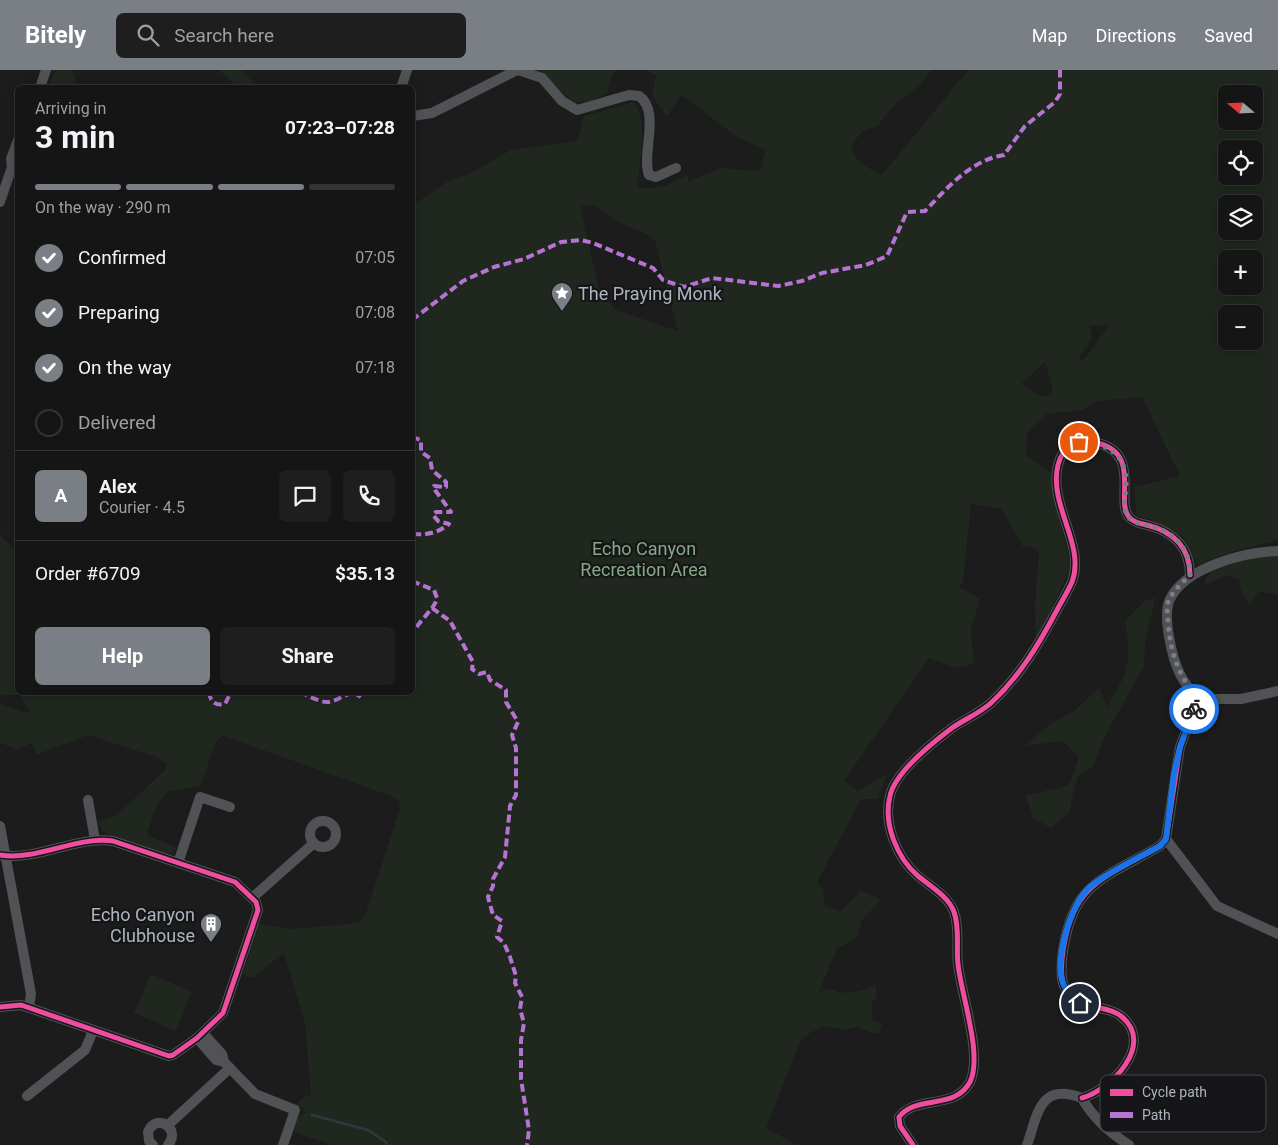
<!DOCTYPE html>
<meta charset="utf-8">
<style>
:root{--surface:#151515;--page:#1e1e1e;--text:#f1f3f6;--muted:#9d9fa0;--line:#343434;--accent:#7a7f85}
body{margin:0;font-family:Roboto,sans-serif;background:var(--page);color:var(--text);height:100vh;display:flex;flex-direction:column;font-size:19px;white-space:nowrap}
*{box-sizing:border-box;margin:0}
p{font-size:16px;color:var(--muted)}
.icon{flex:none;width:28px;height:28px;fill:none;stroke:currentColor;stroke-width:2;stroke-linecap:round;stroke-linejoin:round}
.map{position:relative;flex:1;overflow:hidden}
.panel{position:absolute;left:15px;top:15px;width:400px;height:610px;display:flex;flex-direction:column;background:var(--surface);border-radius:8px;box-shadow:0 2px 12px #0003,0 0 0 1px var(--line)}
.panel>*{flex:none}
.needle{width:32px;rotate:289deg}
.fabs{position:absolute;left:1218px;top:15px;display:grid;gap:10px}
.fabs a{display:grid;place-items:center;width:45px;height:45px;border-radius:8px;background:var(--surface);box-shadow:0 2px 12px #0003,0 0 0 1px var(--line);font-size:25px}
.pin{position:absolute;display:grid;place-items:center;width:42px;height:42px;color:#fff;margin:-21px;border:2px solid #fff;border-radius:50%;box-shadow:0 1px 5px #0007}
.courier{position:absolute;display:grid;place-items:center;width:50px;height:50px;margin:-25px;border:4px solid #1a73e8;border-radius:50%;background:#fff;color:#222;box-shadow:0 1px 6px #0007}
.overview em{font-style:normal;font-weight:700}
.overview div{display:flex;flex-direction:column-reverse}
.overview{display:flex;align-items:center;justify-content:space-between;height:85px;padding:0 20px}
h1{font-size:32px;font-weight:700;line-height:38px}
.bar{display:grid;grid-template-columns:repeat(4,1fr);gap:8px 5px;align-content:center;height:60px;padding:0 20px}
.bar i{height:6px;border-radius:4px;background:var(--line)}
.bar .selected{background:var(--accent)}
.bar p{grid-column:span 4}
.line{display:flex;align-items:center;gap:12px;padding:0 20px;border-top:1px solid var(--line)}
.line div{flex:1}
.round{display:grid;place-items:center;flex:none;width:52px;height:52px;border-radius:8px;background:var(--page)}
ol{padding:0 20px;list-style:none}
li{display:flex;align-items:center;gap:15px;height:55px}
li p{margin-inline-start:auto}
li .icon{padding:5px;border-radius:50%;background:var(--accent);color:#fff;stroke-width:4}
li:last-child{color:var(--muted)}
li i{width:28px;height:28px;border:2px solid var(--line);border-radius:50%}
.action{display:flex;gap:10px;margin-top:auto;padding:10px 20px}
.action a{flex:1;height:58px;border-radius:8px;background:var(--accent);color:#fff;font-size:20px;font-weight:700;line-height:58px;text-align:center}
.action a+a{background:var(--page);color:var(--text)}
header{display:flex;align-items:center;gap:30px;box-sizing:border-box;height:70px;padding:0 25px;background:var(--accent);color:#fff}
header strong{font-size:24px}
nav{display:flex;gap:28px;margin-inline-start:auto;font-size:18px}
.search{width:350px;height:45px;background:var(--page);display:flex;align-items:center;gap:12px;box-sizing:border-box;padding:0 18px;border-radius:8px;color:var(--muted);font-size:19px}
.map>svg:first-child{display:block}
.green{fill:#1f271f;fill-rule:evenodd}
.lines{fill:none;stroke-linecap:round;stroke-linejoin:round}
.stream{stroke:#2d393f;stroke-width:2.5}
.minor{stroke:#505255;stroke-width:10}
.quiet{stroke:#b673d3;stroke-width:4;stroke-dasharray:8 4;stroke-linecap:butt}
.cycleway-casing{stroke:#161619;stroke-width:8}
.cycleway{stroke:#ef4d9e;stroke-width:5}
.done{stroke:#7a7f85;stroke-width:5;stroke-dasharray:0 9}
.route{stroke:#1a73e8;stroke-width:6}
.labels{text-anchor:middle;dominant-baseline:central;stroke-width:4.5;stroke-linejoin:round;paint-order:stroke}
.poi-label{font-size:18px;fill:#adb4be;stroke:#161619;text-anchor:start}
.park-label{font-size:18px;fill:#84a983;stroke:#161619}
.key{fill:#161619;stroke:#43454b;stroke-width:1}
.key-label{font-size:14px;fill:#adb4be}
</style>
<header>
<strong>Bitely</strong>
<div class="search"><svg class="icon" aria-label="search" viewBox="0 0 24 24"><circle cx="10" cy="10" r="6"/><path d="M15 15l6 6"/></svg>Search here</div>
<nav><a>Map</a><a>Directions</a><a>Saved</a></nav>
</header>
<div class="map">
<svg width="1278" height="1075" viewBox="0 0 1278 1075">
<rect width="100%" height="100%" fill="#1c1c1c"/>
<g class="green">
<polygon points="58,0 72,0 78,17 49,17 54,3"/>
<polygon points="220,0 241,0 258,17 236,17"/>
<polygon points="538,0 616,0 612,5 607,23 591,31 575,33"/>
<path d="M648 0H931L920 15 891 38 878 56 863 61 851 75C853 91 869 99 882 105L968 0H1278V470L1235 481 1197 495 1183 466 1151 450 1137 446 1134 417 1180 406 1142 327 1099 331 1082 340 1047 344 1027 363 1026 385 1052 404 1059 449 1071 497 1036 572 1035 535 1039 480 1029 476 1024 478 1001 439 971 434 963 512 959 517 980 529 971 559 974 594 955 598 929 588 848 705 845 711 857 721 886 705 878 729H861L817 812 823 820 825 836 840 841 861 821 878 828 880 831 862 850 858 865 853 870 837 878 819 922 831 919C843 926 863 922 875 914L877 928 872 932 873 950 882 954 880 962 874 964 857 957 844 960C829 953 812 959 800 971L766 1058 797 1075H333L296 1063 291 1058 294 1051 305 1043V1039L296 1035 304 1027 311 1025 305 953 284 883 252 908 243 905 258 854 293 859 358 853 365 846 400 738 399 731 391 726 224 666 219 668 215 674 201 716 169 721 156 737 147 763 149 766 177 778 172 783 166 784 103 762 98 751 116 746 165 700 167 695 157 687 88 665 36 685 32 673 17 679 0 673V634L27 643 30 641 19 625H0V465L14 479 17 487 18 622H412L413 135 447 112 469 104 511 80 577 71 584 46 634 32C649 54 639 92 637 118L663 117 687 105 689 111 720 98 760 101 766 80 737 67 682 25 667 46 652 26 656 6ZM1226 24H1254V51H1226ZM1226 79H1254V106H1226ZM1226 134H1254V161H1226ZM580 135 596 136 616 151 647 164 655 171 678 261 616 240 605 229 598 216ZM1226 189H1254V216H1226ZM1226 244H1254V271H1226ZM1110 255C1100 266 1093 280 1083 290L1079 289C1083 278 1097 270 1089 256ZM1045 292 1053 320 1046 327 1038 325 1022 313Z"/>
<polygon points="1278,484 1278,525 1259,521 1250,535 1243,525 1239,510 1227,505 1203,516 1207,506 1218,495"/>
<path d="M1155 528 1145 574 1144 596 1104 668 1094 695 1077 708 1069 743 1051 758 1033 748 1026 726 1069 715 1079 687 1063 671 1025 676 1050 654 1073 642 1099 618 1107 637C1128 602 1132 591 1125 551L1146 530Z"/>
<polygon points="151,904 192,922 176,961 134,943"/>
</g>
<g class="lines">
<polyline class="stream" points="312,1045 368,1060 386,1072 387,1075"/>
<g class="minor">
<path d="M518 0 542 8 562 31 577 40 629 25 639 26C661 41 641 84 649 105L656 107 676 98"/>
<polyline points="40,18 46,0"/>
<polyline points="401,18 407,0"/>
<polyline points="412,46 432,43 517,0"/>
<polyline points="0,132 12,97 11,89 18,70"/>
<path d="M1278 481C1244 482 1186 497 1170 529 1162 545 1172 588 1180 604 1184 613 1191 621 1198 629H1241L1278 621"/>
<polyline points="88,730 95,770"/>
<circle cx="323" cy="764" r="13"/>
<polyline points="0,756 31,924 29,937"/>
<polyline points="1166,769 1217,836 1278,864"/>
<path d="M0 785C38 791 75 766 113 771L235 812 256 832 258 840 223 943 197 968 173 985 169 986 21 935 0 937"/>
<polyline points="178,793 200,727 230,737"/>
<polyline points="252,828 314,773"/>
<polyline points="203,963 222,984 224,992 255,1024 295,1040 283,1075"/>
<polyline points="197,968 216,990 224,992"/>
<polyline points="27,1026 85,980 93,961"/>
<path d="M1082 1028C1111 1020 1156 974 1121 946 1107 935 1085 940 1072 927 1060 917 1061 902 1062 889 1070 814 1101 810 1160 776L1166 769 1180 677 1198 629"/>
<path d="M1082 1028C1093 1048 1110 1063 1129 1075"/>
<polyline points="168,1055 230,998"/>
<path d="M153 1075 149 1071 148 1062C156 1042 182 1059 168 1075"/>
<path d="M913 1075 900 1056 899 1047C917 1024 954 1041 970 1012 983 985 961 924 958 894 956 878 960 858 954 842 949 827 930 816 918 806 897 788 883 754 890 726 895 702 932 673 952 658 965 649 980 643 991 633 1020 606 1039 574 1057 540 1062 531 1068 521 1072 512 1086 475 1048 435 1058 395 1060 387 1064 379 1072 375 1079 371 1089 371 1097 373 1142 383 1115 431 1129 447 1133 452 1141 454 1147 455 1174 462 1190 477 1190 505"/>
<path d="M1027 1075C1038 1043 1040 1012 1082 1028"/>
</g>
<g class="quiet">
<path d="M412 250 463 211 494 197 524 189 561 172 581 170 593 173 653 198 663 210 684 217 712 208 778 216 802 211 822 203 866 195 887 186 907 142 925 141C947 118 971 90 1004 85L1025 56 1055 32 1060 24V0"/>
<path d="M412 367 421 370V382L430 388 432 400 446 412V417L434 416 435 420 451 442H436L433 445 438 451 449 454C438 463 427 465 412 464"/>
<path d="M412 511 434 520 437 528C435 539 418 551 412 565"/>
<polyline points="432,538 450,551 473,592 472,599 479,604 487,602 490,610 506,620 506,632 518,652 512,665 516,678 516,725 510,736 505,787 493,809 493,816 488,827 493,845 502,851 497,867 504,873 510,887 516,906 515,913 522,927 520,939 524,953 521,970 521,1009 529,1060 527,1075"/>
<path d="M209 622C210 632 216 636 225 634L231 622"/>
<path d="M300 622C307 625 319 632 327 632 340 632 349 617 361 627"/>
<polyline points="375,624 378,622"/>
</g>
<g class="cycleway-casing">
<g id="cycleway">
<path d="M0 785C38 791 75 766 113 771L235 812 256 832 258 840 223 943 197 968 173 985 169 986 21 935 0 937"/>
<path d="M1082 1028C1111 1020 1156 974 1121 946 1107 935 1085 940 1072 927 1060 917 1061 902 1062 889 1070 814 1101 810 1160 776L1166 769 1180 677 1198 629"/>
<path d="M913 1075 900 1056 899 1047C917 1024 954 1041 970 1012 983 985 961 924 958 894 956 878 960 858 954 842 949 827 930 816 918 806 897 788 883 754 890 726 895 702 932 673 952 658 965 649 980 643 991 633 1020 606 1039 574 1057 540 1062 531 1068 521 1072 512 1086 475 1048 435 1058 395 1060 387 1064 379 1072 375 1079 371 1089 371 1097 373 1142 383 1115 431 1129 447 1133 452 1141 454 1147 455 1174 462 1190 477 1190 505"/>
</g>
</g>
<use href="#cycleway" class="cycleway"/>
</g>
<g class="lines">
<path class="done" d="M1079 372C1109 373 1128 385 1126 418 1125 428 1122 440 1129 448 1134 453 1144 455 1151 456 1176 463 1190 479 1190 505 1182 513 1172 522 1168 532 1166 538 1168 545 1168 551 1170 582 1178 605 1198 629L1194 639"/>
<path class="route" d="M1080 933C1072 928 1067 923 1063 913 1054 890 1071 832 1090 817 1106 803 1140 787 1160 776L1166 769 1174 704 1180 677 1194 639"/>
</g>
<defs>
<g id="sight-pin" transform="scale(1.125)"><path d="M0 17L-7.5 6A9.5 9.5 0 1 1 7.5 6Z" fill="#7a7f85" stroke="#161619"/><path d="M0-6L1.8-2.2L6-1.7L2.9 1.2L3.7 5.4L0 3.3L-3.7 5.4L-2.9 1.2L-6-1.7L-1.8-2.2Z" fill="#fff"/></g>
<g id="building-pin" transform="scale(1.125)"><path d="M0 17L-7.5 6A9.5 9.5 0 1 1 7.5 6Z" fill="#7a7f85" stroke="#161619"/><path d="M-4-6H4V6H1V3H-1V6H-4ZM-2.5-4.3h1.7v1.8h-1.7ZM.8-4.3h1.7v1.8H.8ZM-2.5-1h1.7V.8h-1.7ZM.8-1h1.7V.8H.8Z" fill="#fff"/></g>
</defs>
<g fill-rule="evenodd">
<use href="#sight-pin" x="562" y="223"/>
<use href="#building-pin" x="211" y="854"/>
</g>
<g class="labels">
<g class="poi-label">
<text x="578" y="223">The Praying Monk</text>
<text x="195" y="844" text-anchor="end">Echo Canyon<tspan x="195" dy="21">Clubhouse</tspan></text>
</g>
<g class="park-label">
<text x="644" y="478">Echo Canyon<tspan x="644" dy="21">Recreation Area</tspan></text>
</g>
</g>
<rect x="1100" y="1005" width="166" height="57" rx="8" class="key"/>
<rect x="1110" y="1019" width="23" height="7" fill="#ef4d9e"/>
<rect x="1110" y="1042" width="23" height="6" fill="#b673d3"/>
<g class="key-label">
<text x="1142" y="1027">Cycle path</text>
<text x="1142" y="1050">Path</text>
</g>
</svg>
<div class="fabs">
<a><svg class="needle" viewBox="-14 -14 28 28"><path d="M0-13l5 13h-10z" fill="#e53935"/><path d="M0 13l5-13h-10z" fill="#9d9fa0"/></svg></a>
<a><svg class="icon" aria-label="locate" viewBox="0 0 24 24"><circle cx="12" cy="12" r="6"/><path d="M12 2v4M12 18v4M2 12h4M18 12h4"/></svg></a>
<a><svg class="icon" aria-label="layers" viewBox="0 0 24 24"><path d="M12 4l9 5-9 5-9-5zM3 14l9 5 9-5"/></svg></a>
<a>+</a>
<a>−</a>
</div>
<div class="pin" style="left:1079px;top:372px;background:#ea580c"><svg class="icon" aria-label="bag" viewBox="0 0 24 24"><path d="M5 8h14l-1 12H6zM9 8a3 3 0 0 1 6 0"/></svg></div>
<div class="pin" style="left:1080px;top:933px;background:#1f2937"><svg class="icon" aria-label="home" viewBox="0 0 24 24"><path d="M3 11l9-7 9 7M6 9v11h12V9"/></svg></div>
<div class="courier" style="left:1194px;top:639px"><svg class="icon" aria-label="bike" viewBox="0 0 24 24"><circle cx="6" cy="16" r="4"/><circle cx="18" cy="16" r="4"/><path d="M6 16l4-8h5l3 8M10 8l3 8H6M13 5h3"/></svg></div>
<section class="panel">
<div class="overview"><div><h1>3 min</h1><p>Arriving in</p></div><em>07:23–07:28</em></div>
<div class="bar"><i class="selected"></i><i class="selected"></i><i class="selected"></i><i></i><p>On the way · 290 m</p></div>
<ol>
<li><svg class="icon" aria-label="check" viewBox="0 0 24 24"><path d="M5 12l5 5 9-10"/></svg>Confirmed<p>07:05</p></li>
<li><svg class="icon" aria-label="check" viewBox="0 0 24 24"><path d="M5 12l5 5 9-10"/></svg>Preparing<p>07:08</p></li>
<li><svg class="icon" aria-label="check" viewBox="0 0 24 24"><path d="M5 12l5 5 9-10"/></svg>On the way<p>07:18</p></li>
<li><i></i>Delivered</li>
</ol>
<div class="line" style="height:90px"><b class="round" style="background:var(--accent);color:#fff">A</b><div><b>Alex</b><p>Courier · 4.5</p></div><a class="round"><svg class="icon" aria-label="chat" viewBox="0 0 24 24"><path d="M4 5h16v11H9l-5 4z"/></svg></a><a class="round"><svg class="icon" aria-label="phone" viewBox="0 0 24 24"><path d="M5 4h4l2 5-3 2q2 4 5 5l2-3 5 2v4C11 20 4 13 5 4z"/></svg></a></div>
<div class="line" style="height:65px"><div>Order #6709</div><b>$35.13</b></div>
<div class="action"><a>Help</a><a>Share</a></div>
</section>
</div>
